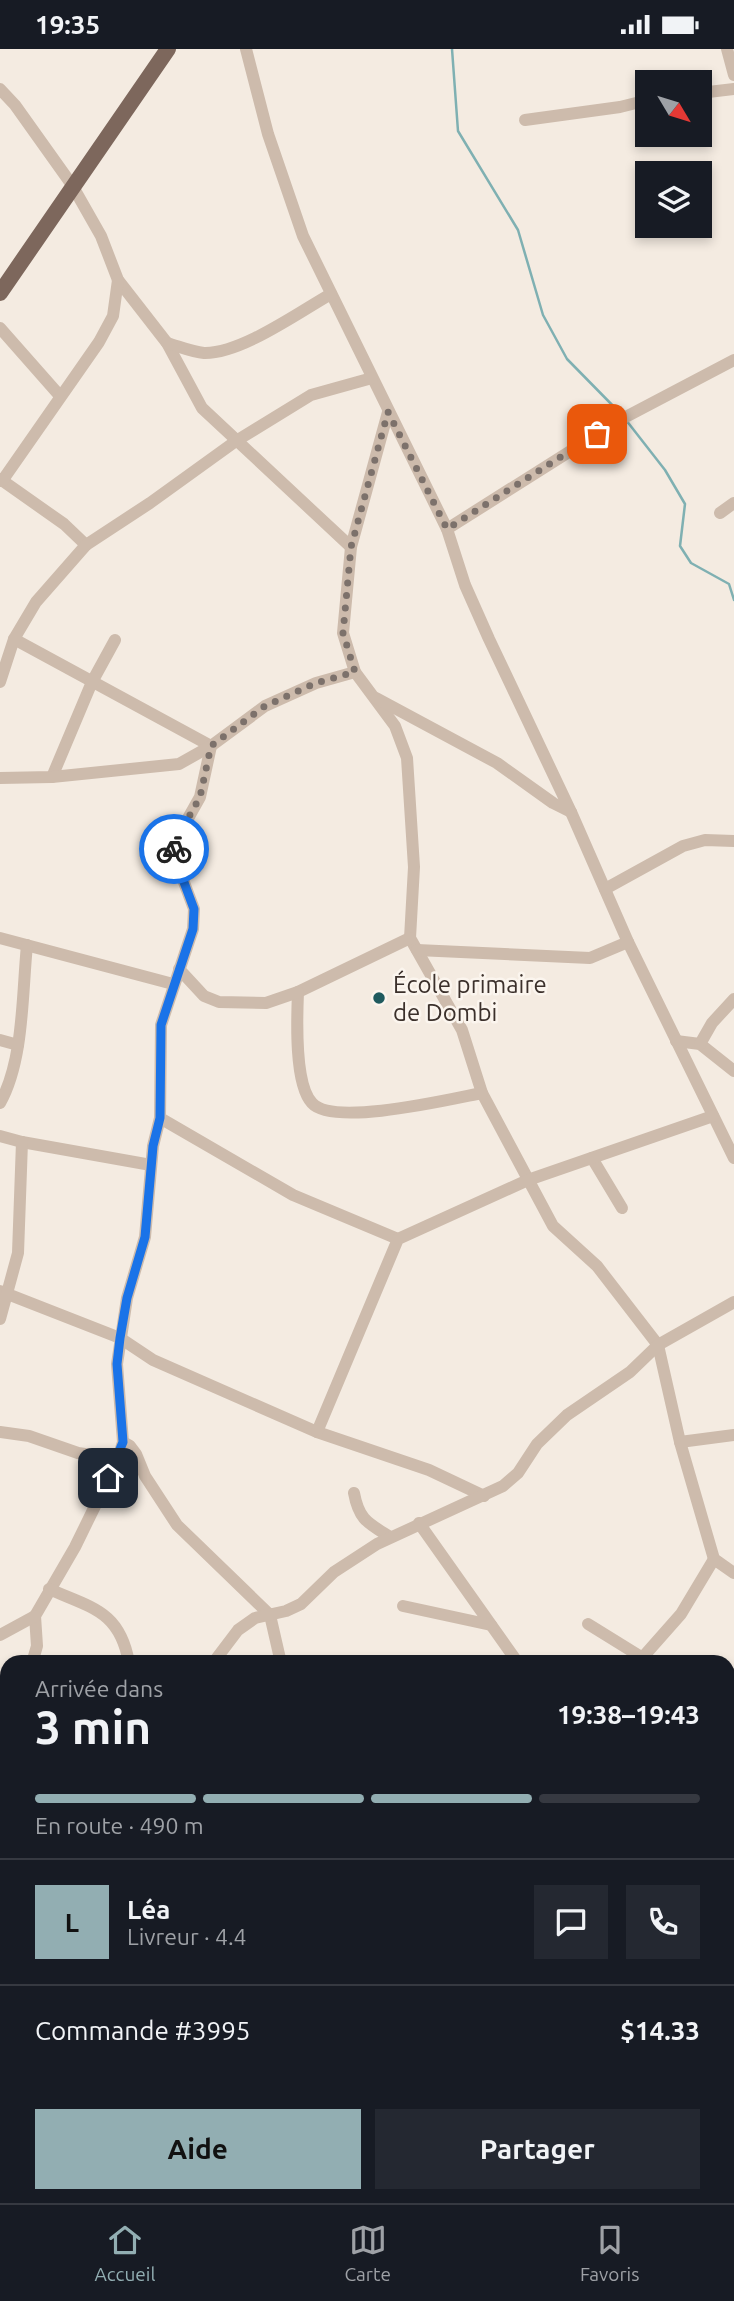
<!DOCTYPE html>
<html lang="fr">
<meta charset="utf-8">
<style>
:root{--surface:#171b24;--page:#242831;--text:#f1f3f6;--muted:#9ea1a6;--line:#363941;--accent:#92aeb2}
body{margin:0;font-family:Ubuntu,sans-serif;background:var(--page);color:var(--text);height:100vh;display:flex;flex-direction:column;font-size:26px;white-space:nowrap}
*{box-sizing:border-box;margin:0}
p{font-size:23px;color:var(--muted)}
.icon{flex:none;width:38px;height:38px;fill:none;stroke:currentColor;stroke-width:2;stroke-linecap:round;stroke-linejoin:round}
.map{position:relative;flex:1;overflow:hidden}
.side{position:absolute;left:0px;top:1606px;width:735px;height:548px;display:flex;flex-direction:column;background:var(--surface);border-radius:21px 21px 0 0;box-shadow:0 4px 10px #0003}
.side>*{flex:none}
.needle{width:46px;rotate:128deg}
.tools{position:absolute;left:635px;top:21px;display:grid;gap:14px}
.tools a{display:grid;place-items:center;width:77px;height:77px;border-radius:0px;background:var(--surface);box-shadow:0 4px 10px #0003;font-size:35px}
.pin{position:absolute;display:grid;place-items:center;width:60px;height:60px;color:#fff;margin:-30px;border-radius:14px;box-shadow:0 4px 10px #0006}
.courier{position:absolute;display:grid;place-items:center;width:70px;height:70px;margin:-35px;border:5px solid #1a73e8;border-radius:50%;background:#fff;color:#222;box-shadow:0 2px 9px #0007}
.headline em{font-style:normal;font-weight:700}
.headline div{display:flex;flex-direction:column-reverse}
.headline{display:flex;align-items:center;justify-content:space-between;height:119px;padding:0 35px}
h1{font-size:46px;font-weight:700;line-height:52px}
.bar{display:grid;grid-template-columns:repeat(4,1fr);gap:10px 7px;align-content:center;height:84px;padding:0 35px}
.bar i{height:9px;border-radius:5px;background:var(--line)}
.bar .on{background:var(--accent)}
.bar p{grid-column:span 4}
.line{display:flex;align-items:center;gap:18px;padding:0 35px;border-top:2px solid var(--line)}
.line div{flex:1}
.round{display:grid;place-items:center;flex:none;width:74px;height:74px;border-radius:0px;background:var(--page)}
.cta{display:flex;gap:14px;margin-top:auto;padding:14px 35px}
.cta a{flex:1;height:80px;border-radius:0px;background:var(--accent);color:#111;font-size:28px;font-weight:700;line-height:80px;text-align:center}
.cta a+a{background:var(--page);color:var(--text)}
.status{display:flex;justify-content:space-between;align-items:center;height:49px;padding:0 35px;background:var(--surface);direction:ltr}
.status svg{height:19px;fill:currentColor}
.dock{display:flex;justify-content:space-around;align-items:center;height:98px;border-top:2px solid var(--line);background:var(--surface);font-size:19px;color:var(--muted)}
.dock a{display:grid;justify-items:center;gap:4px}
.dock .on{color:var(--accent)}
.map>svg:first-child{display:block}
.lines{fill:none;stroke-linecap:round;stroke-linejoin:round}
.stream{stroke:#7fb0b2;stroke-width:2.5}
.minor{stroke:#cdbbac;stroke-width:12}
.major{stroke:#7d675c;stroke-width:16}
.done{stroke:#7c716b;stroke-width:7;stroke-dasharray:0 12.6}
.route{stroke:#1a73e8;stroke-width:9}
.poi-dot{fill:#1f5a5e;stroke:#fbf5ee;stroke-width:2.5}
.labels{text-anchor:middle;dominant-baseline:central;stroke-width:5;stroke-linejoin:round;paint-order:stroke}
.poi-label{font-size:24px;fill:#3b302b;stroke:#fbf5ee;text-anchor:start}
</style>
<div class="status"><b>19:35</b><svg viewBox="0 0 49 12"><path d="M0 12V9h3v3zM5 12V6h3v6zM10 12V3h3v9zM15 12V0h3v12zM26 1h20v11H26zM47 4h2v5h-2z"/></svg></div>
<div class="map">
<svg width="734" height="2154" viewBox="0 0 734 2154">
<rect width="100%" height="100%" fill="#f4ebe1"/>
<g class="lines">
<g class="stream">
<polyline points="452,0 458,82 518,181 543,266 567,310 622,366"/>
<polyline points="626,371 665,421 685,455 680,497 691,514 729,535 734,551"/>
</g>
<g class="minor">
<polyline points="246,0 268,85 303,187 447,480 465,536 489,590 571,763 628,893 734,1109"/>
<polyline points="727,0 734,26"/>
<polyline points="0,40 15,56 72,136 101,187 118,231 167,294 202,359 351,498"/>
<polyline points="700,44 734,40"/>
<polyline points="525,71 620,58 648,51"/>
<polyline points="0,279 60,347"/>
<path d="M167 294C178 297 192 303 204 304 241 305 299 263 331 245"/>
<polyline points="388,363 351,498 343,584 355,623 395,677 407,709 414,818 410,889 462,981 482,1044 553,1177 597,1217 658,1296 680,1393 714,1510 734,1524"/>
<polyline points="0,430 64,475 86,496"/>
<polyline points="2,432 99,293 113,267 118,231"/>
<polyline points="720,464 734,454"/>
<polyline points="447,480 618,372 734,311"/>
<polyline points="14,590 211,697 200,748 177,789 173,804 194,860 193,880 161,976 160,1069 153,1097 145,1188 127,1249 117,1315 123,1393 118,1410 75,1498 35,1567 37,1597 32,1614"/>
<polyline points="0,633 14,590 36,553 86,496 150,454 236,392 311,346 372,329"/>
<polyline points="376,649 497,714 553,754 571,763"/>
<polyline points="52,728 92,633 115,591"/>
<polyline points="0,729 52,728 179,715 211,697 265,657 316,634 355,623"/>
<polyline points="605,840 683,797 705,791 734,792"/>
<polyline points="0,889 173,935"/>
<path d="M410 889 298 943C297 968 294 1035 312 1054 333 1078 451 1050 482 1044"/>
<polyline points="417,901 590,909 628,893"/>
<polyline points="179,920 204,947 219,953 266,954 298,943"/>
<polyline points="0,991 18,996"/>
<polyline points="676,992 700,995 734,1022"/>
<polyline points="700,995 712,974 734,950"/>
<path d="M0 1054C24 1011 22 945 27 896"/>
<polyline points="160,1069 293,1146 398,1190"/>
<polyline points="0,1087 22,1093 151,1116"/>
<polyline points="592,1109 622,1159"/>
<polyline points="0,1242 120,1289 153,1311 317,1383 429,1421 484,1447"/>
<polyline points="0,1270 18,1204 22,1093"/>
<polyline points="0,1383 29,1387 78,1404 118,1410"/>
<polyline points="317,1383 398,1190 528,1131 713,1067"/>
<polyline points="123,1393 130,1397 136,1405 145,1427 177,1476 270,1566 281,1614"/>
<polyline points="680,1393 734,1386"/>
<path d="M354 1444C359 1471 368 1474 390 1488"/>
<polyline points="419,1474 518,1614"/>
<path d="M49 1540C92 1559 120 1562 129 1614"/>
<polyline points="403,1557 491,1576"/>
<polyline points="588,1575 651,1614"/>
<polyline points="0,1586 35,1567"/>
<polyline points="643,1608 681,1565 714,1510"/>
<polyline points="213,1614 238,1581 255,1569 286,1562 301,1555 334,1523 377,1495 503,1437 518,1424 537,1395 567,1366 630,1323 658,1296 734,1253"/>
<polyline points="728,1632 734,1625"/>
<polyline points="728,1661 734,1665"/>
<polyline points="728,1816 734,1819"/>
<polyline points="0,1824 7,1790"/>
<polyline points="0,1873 7,1895"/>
<polyline points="728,1936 734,1926"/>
<polyline points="208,2147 213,2154"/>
<polyline points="8,2154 10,2147"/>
<polyline points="229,2154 238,2147"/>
<polyline points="563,2154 569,2147"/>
</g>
<polyline class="major" points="0,244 168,0"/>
</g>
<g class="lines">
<polyline class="done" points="174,800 177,789 200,748 211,697 265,657 316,634 355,623 343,584 351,498 388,363 447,480 597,385"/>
<polyline class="route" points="108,1429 123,1393 117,1315 120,1289 127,1249 145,1188 153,1097 160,1069 161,976 193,880 194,860 173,804 174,800"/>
</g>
<circle class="poi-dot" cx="379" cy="949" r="7"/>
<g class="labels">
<g class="poi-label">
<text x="393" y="935">École primaire<tspan x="393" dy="28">de Dombi</tspan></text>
</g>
</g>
</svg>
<div class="tools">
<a><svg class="needle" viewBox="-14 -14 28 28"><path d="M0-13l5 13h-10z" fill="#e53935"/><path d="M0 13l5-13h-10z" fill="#9ea1a6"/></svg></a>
<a><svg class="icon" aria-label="layers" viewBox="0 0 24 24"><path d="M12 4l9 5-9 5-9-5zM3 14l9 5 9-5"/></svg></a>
</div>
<div class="pin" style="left:597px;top:385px;background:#ea580c"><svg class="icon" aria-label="bag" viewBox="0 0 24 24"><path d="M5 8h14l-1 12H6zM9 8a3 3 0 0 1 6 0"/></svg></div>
<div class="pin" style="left:108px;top:1429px;background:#1f2937"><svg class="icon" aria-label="home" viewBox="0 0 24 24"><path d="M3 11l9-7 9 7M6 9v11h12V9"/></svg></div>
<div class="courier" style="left:174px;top:800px"><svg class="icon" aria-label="bike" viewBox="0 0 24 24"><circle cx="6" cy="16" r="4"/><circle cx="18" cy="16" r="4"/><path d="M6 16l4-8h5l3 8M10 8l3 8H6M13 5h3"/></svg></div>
<section class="side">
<div class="headline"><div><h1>3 min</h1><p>Arrivée dans</p></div><em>19:38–19:43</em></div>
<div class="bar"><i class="on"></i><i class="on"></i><i class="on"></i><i></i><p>En route · 490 m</p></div>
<div class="line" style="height:126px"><b class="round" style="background:var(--accent);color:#111">L</b><div><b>Léa</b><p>Livreur · 4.4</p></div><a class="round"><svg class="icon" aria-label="chat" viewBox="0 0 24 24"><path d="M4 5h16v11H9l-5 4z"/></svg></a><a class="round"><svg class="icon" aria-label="phone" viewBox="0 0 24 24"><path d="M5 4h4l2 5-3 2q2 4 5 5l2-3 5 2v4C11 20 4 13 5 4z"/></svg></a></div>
<div class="line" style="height:91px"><div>Commande #3995</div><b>$14.33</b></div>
<div class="cta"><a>Aide</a><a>Partager</a></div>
</section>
</div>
<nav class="dock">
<a class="on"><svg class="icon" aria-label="home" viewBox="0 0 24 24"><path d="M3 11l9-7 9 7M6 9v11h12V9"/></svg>Accueil</a>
<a><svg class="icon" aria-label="map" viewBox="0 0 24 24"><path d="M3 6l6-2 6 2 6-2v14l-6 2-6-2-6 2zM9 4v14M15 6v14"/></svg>Carte</a>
<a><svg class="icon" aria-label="saved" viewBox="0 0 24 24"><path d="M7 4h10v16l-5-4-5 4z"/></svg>Favoris</a>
</nav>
